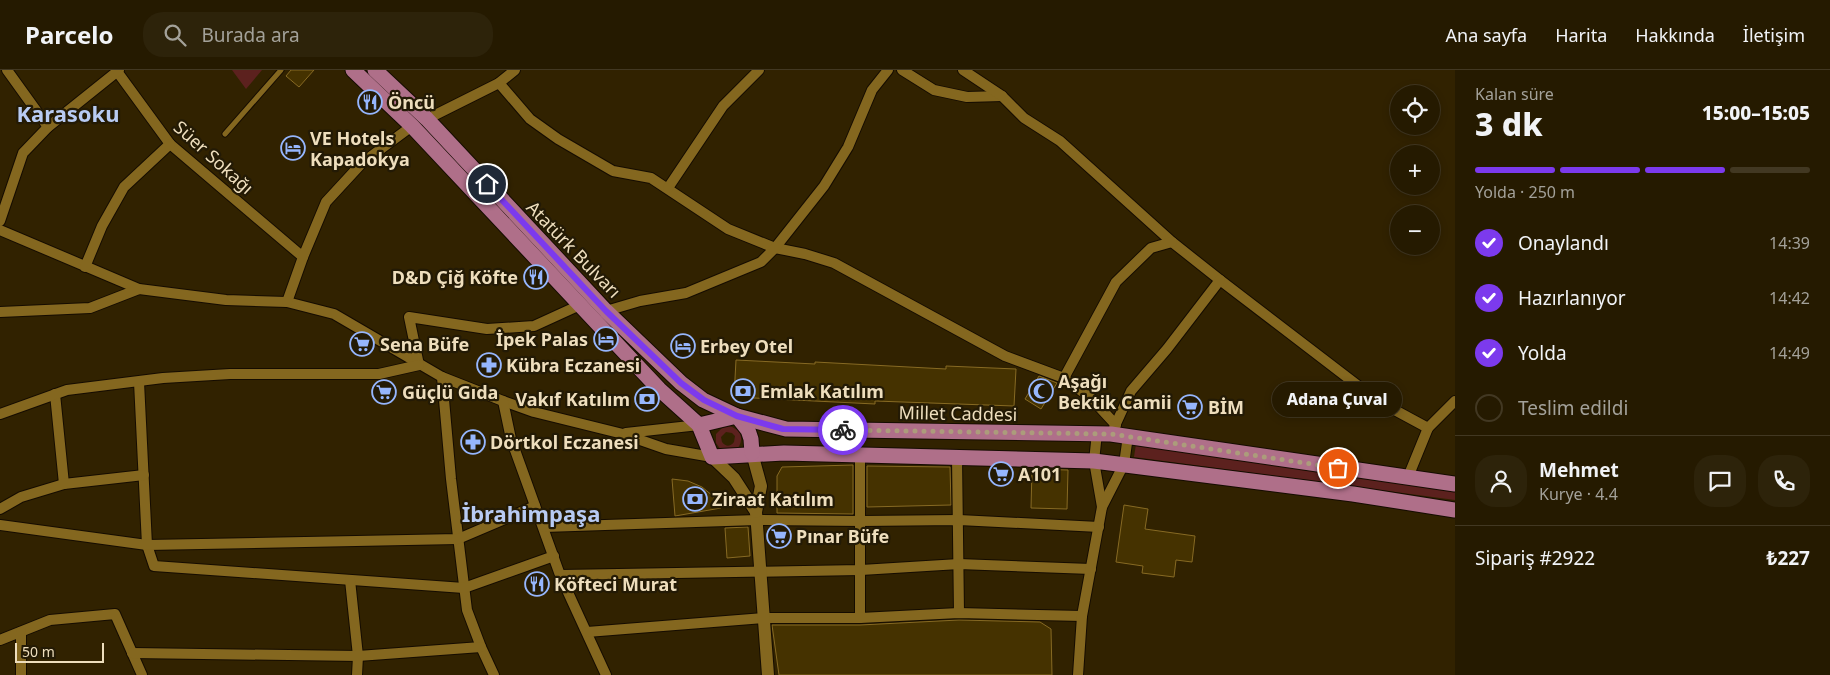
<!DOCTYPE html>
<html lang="tr">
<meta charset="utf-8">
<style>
:root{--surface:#251a00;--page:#2d230a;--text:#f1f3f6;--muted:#a3a199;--line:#423822;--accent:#7c3aed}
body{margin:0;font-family:"Noto Sans",sans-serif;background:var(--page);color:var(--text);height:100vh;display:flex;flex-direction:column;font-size:19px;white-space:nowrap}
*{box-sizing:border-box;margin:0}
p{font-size:16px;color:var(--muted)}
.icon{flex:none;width:28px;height:28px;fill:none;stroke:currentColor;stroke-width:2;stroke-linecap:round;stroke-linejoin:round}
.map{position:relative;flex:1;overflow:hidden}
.drawer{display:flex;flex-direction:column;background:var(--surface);width:375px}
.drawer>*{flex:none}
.tools{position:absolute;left:1390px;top:15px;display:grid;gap:10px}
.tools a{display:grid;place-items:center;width:50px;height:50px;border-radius:50%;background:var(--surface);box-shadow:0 2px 8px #0003,0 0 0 1px var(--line);font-size:25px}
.scale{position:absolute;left:15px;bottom:12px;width:89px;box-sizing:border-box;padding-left:5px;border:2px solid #eedebd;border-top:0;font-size:14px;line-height:18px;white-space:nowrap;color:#eedebd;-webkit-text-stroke:4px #231a05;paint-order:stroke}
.pin{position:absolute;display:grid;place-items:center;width:42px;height:42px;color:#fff;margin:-21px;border:2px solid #fff;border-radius:50%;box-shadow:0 1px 5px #0007}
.courier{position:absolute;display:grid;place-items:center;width:50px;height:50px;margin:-25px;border:4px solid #7c3aed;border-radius:50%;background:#fff;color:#222;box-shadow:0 1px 6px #0007}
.bubble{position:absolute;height:35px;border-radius:18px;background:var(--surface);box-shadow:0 2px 8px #0003,0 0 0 1px var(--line);font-size:16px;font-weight:800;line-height:35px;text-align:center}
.head em{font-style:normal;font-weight:800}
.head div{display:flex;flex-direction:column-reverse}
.head{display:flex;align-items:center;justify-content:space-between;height:85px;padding:0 20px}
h1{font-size:32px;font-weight:800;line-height:38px}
.bar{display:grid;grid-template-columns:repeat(4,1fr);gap:8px 5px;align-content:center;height:60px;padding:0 20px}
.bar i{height:6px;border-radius:4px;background:var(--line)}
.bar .active{background:var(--accent)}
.bar p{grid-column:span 4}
.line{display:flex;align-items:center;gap:12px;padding:0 20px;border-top:1px solid var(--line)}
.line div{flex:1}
.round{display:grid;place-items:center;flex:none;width:52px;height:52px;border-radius:20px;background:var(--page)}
ol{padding:0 20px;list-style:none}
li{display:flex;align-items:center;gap:15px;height:55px}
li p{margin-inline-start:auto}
li .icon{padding:5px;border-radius:50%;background:var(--accent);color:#fff;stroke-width:4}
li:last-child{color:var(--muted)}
li i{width:28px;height:28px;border:2px solid var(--line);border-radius:50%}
header{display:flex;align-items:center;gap:30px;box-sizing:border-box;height:70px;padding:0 25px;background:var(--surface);border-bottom:1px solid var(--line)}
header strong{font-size:24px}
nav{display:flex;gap:28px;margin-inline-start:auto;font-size:18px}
.search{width:350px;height:45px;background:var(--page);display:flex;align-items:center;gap:12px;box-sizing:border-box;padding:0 18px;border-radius:20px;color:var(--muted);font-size:19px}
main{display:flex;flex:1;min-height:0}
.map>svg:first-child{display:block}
.green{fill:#5c211e;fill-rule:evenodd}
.building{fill:#453200;stroke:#876a23}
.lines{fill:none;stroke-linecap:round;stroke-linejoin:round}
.service-casing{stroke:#150c00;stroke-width:7}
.minor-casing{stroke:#150c00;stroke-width:12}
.tertiary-casing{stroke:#150c00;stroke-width:14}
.primary-casing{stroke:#150c00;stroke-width:17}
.service{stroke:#84671f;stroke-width:5}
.minor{stroke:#84671f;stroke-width:10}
.tertiary{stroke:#84671f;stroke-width:12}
.primary{stroke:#af6f89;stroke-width:15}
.done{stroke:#ac9c7b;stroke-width:5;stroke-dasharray:0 9}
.route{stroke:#7c3aed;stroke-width:6}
.labels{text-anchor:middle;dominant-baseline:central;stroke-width:4.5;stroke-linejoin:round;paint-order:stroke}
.poi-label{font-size:18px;font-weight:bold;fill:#eedebd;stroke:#231a05;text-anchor:start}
.street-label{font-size:18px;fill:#eedebd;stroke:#231a05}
.district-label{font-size:22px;font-weight:bold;fill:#b8cbf3;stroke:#231a05}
</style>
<header>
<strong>Parcelo</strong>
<div class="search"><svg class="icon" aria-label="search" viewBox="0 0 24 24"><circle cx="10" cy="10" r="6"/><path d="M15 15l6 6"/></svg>Burada ara</div>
<nav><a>Ana sayfa</a><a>Harita</a><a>Hakkında</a><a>İletişim</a></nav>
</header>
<main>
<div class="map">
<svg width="1455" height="605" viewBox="0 0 1455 605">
<rect width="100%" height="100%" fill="#312200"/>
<g class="green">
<polygon points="232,0 262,0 246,19"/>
<path d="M728 356C740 358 745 368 738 378L721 380 716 373V364L723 357ZM726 362 732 363 735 366 734 372C730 377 726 377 722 372L721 367Z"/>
<polygon points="1136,374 1455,420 1455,430 1134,387"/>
</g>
<g class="building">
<polygon points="291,0 314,0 299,17 286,6"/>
<polygon points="736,290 815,294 815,292 946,299 946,296 1016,299 1014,336 875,331 875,334 734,327"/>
<polygon points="1039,306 1057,313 1041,339 1025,329"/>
<polygon points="853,395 853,444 777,443 777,406 782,397"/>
<polygon points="867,396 950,397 951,435 867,437"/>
<polygon points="1032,399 1068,400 1067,439 1031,438"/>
<polygon points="672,409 688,411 702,417 713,426 721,438 675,446"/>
<polygon points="1124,435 1148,439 1145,459 1195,466 1192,492 1176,490 1174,507 1142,503 1143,496 1116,492"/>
<polygon points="748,457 750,486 727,488 725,458"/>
<polygon points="959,550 1040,552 1051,559 1052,605 779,605 772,555 860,555"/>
</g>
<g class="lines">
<g class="service-casing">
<polyline id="service" points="225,64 281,0"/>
</g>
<g class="minor-casing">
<g id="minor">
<polyline points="7,0 48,57"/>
<polyline points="116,0 170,74 303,187"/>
<polyline points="902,0 934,20 967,27 1002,26"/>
<polyline points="963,0 1002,26 1024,48 1060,71 1172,172 1220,210 1378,331 1428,358"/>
<polyline points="499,13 530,49 558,69 613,101 651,108 728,159 775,178 805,184 834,193 1005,286 1064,308 1092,329 1116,355"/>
<polyline points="427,49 499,13 515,0"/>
<polyline points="668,118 723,36 759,0"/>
<polyline points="0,151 23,83 48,57 119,0"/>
<polyline points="0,160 139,219 226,230 287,232 334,244 442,307 503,331 534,342 623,364 666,379 712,387"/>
<polyline points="85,197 102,156 124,117 170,74"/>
<polyline points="287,232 303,187 326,132 362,93 412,56"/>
<polyline points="606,241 640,231 686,223 761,192 775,178 824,116 848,77 872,20 888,0"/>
<polyline points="0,242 90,238 139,219"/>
<polyline points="419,295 409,247 487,259 534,256 580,235"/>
<polyline points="442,307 451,409 467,540 481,577 494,605"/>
<polyline points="1064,308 1116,212 1151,178 1172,172"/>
<polyline points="139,312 147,475 154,496 464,518 554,486"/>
<polyline points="55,324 64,414"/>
<polyline points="503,331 511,369 560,505 606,605"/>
<polyline points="0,344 67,320 163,308 230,304 379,304 419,295"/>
<polyline points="1114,358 1131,321 1167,279 1220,210"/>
<polyline points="626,363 699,355"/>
<polyline points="1097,363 1094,391 1102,437"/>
<polyline points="957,387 959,543"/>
<polyline points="1408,407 1428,358 1455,331"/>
<polyline points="0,439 21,427 64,414 144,405"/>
<polyline points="0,455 147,475 458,469 535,436"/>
<polyline points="544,457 757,450 861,451 959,450 1099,457"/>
<polyline points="560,505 861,500 959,494 1091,499"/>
<polyline points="350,510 358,586 357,605"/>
<polyline points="860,548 860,385"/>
<polyline points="587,562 764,548 860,548 959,543 1082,546"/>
<polyline points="0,570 50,550 115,544 142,605"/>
<polyline points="132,583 358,586 481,577"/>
<polyline points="21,605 21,562"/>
<polyline points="1078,605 1082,546 1102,437 1124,394 1128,366"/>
</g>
</g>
<g class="tertiary-casing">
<g id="tertiary">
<polyline points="752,383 761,416 756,442 768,605"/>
<polyline points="712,387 734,408 756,442"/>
</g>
</g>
<g class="primary-casing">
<g id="primary">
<polyline points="353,0 412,56 659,319 699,355 712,387 784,383 1094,391 1353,424 1455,440"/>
<polyline points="375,0 427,49 606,241 681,313 703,330 737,346 748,360 751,369 752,383"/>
<polyline points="699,355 737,346 786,359 1111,364 1455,414"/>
</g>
</g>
<use href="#service" class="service"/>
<use href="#minor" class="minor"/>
<use href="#tertiary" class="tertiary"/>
<use href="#primary" class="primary"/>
</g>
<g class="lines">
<polyline class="done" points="843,360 1111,364 1338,398"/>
<polyline class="route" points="487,114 606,241 681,313 704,330 737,346 783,359 843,360"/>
</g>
<defs>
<g id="restaurant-ring" transform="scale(1.25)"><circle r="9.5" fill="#231a05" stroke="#96b6fd" stroke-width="1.5"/><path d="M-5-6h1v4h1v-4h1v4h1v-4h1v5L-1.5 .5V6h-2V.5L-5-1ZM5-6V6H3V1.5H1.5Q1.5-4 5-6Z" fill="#96b6fd"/></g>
<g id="hotel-ring" transform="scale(1.25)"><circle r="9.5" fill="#231a05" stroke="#96b6fd" stroke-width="1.5"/><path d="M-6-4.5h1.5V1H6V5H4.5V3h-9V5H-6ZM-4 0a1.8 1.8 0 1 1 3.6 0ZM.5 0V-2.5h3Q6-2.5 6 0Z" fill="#96b6fd"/></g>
<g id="supermarket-ring" transform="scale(1.25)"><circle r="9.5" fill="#231a05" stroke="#96b6fd" stroke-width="1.5"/><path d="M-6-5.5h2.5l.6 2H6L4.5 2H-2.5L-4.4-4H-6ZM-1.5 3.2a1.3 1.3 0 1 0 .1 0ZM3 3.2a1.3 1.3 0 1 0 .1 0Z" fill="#96b6fd"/></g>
<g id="pharmacy-ring" transform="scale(1.25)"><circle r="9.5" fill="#231a05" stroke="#96b6fd" stroke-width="1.5"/><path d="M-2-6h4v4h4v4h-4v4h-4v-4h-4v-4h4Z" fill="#96b6fd"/></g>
<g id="bank-ring" transform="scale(1.25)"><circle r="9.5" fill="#231a05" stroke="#96b6fd" stroke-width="1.5"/><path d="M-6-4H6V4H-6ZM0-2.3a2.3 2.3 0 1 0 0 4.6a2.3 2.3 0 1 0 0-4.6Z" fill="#96b6fd"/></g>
<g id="mosque-ring" transform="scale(1.25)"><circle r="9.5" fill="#231a05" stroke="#96b6fd" stroke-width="1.5"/><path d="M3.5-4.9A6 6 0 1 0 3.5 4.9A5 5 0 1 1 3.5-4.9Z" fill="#96b6fd"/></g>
</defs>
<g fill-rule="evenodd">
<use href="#restaurant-ring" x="370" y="32"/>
<use href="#hotel-ring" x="293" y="78"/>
<use href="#restaurant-ring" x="536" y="207"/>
<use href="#hotel-ring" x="606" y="269"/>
<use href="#supermarket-ring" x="362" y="274"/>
<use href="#hotel-ring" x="683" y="276"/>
<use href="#pharmacy-ring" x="489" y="295"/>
<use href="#bank-ring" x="743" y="321"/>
<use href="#mosque-ring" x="1041" y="321"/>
<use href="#supermarket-ring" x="384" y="322"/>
<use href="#bank-ring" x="647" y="329"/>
<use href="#supermarket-ring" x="1190" y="337"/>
<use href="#pharmacy-ring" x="473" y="372"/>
<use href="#supermarket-ring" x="1001" y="404"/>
<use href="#bank-ring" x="695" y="429"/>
<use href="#supermarket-ring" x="779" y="466"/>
<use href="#restaurant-ring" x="537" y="514"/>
</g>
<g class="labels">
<g class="poi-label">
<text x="388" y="32">Öncü</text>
<text x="310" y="68">VE Hotels<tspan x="310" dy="21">Kapadokya</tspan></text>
<text x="518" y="207" text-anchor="end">D&amp;D Çiğ Köfte</text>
<text x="588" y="269" text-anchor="end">İpek Palas</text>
<text x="380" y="274">Sena Büfe</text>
<text x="700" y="276">Erbey Otel</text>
<text x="506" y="295">Kübra Eczanesi</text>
<text x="1058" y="311">Aşağı<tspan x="1058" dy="21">Bektik Camii</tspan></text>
<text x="760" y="321">Emlak Katılım</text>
<text x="402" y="322">Güçlü Gıda</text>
<text x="630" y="329" text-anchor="end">Vakıf Katılım</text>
<text x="1208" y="337">BİM</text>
<text x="490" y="372">Dörtkol Eczanesi</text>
<text x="1018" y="404">A101</text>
<text x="712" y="429">Ziraat Katılım</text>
<text x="796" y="466">Pınar Büfe</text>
<text x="554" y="514">Köfteci Murat</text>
</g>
<g class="street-label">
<text transform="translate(214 87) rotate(42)">Süer Sokağı</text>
<text transform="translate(574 179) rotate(46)">Atatürk Bulvarı</text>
<text transform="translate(958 343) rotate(1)">Millet Caddesi</text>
</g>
<g class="district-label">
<text x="68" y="43">Karasoku</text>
<text x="531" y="443">İbrahimpaşa</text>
</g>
</g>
</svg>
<div class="tools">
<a><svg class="icon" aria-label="locate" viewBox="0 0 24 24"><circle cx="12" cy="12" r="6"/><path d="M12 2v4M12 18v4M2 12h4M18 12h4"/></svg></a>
<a>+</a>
<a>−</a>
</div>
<div class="scale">50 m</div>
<div class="pin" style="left:1338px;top:398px;background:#ea580c"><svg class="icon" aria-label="bag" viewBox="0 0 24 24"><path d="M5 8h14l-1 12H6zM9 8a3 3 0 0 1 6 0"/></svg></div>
<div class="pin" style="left:487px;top:114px;background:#1f2937"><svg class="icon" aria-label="home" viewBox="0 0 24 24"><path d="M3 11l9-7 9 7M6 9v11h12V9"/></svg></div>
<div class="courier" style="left:843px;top:360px"><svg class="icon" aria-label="bike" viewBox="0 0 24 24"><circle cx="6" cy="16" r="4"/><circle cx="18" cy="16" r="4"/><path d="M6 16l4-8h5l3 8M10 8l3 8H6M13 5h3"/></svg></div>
<div class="bubble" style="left:1272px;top:312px;width:130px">Adana Çuval</div>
</div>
<section class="drawer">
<div class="head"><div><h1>3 dk</h1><p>Kalan süre</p></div><em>15:00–15:05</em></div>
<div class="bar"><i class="active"></i><i class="active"></i><i class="active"></i><i></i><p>Yolda · 250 m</p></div>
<ol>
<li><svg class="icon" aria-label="check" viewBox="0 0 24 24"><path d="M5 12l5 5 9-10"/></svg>Onaylandı<p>14:39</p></li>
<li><svg class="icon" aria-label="check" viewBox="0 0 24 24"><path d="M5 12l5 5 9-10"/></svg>Hazırlanıyor<p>14:42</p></li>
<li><svg class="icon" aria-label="check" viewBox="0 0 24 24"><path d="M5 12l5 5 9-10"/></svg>Yolda<p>14:49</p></li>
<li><i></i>Teslim edildi</li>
</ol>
<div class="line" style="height:90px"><a class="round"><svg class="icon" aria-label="person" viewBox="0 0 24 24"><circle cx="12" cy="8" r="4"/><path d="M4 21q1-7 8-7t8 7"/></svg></a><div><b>Mehmet</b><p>Kurye · 4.4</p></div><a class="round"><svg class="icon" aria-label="chat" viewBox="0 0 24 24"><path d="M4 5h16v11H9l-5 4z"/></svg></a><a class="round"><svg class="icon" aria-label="phone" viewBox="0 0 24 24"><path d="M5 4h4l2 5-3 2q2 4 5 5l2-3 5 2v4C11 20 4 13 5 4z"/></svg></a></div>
<div class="line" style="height:65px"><div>Sipariş #2922</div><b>₺227</b></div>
</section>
</main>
